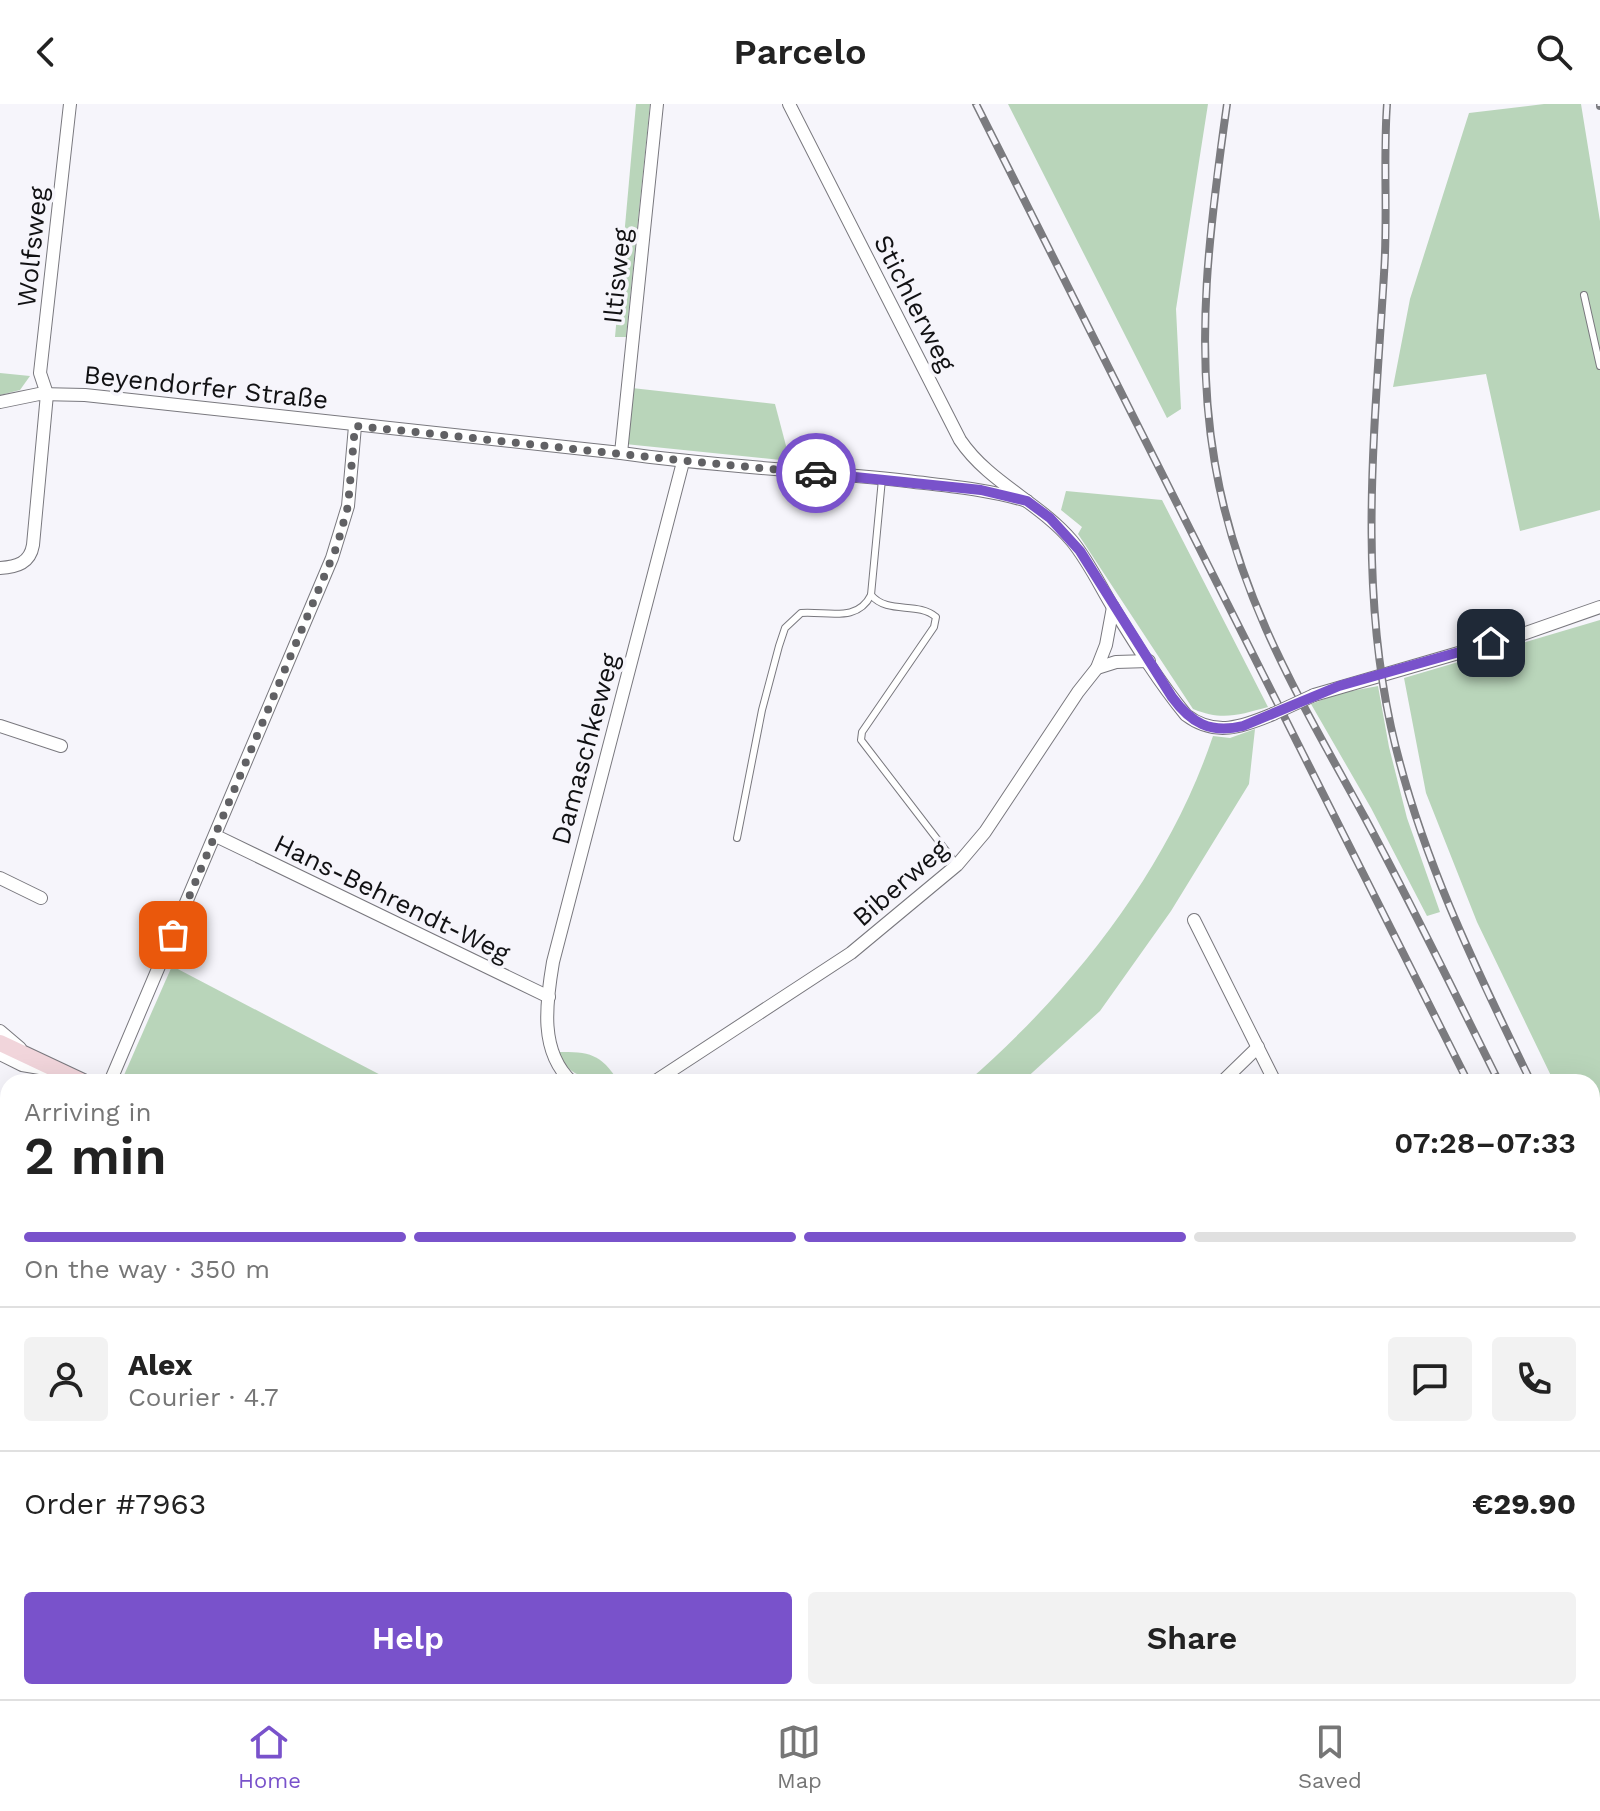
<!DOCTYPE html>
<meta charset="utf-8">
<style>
:root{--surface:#fff;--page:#f2f2f2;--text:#222;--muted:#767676;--line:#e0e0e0;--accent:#7952cb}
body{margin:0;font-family:"Work Sans",sans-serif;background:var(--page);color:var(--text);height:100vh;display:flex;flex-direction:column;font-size:30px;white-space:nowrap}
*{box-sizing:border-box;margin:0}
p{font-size:26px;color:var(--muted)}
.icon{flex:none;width:44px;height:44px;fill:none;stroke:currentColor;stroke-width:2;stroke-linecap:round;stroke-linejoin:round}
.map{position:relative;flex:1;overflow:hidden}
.sheet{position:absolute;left:0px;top:970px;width:1600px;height:626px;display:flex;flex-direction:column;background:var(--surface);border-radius:24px 24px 0 0;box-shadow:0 8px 32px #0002}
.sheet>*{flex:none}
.pin{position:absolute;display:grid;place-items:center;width:68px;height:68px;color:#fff;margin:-34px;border-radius:16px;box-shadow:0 4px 12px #0006}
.courier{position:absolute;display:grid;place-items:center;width:80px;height:80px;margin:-40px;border:6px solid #7952cb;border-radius:50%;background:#fff;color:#222;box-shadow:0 2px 10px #0007}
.headline em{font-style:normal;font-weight:600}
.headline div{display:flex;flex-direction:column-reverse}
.headline{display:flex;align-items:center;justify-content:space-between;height:136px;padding:0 24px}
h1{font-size:52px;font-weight:600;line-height:60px}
.bar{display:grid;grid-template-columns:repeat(4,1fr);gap:12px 8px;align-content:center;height:96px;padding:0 24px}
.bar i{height:10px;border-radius:6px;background:var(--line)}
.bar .selected{background:var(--accent)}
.bar p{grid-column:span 4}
.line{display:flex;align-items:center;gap:20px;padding:0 24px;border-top:2px solid var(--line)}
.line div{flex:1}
.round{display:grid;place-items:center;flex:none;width:84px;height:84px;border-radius:8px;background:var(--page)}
.cta{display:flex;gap:16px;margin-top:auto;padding:16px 24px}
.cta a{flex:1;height:92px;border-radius:8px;background:var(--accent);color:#fff;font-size:32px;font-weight:600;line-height:92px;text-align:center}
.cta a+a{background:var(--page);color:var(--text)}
header{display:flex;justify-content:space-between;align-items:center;height:104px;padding:0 24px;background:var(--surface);font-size:36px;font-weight:600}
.tab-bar{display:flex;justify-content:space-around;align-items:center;height:112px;border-top:2px solid var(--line);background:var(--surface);font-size:22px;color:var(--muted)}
.tab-bar a{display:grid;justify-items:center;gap:4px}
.tab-bar .selected{color:var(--accent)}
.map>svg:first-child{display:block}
.green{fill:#b9d5ba}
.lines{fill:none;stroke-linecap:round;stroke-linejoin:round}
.service-casing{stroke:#79787e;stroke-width:8}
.minor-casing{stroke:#79787e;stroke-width:14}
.secondary-casing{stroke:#79787e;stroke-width:18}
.service{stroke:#fff;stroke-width:6}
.minor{stroke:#fff;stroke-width:12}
.secondary{stroke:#f1d5db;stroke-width:16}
.rail-casing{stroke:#7b7b7f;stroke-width:8}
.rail{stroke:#f6f5fb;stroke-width:5;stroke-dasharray:15;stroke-linecap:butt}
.minor-bridge-casing{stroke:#79787e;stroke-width:14;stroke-linecap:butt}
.minor-bridge{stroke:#fff;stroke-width:12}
.done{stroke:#616164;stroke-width:8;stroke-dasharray:0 14.4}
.route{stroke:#7952cb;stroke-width:10}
.labels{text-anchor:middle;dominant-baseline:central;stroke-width:7;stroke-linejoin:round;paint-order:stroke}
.street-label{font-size:26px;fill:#111113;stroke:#f6f5fb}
</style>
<header><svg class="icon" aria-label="back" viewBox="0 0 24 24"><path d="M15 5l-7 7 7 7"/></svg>Parcelo<svg class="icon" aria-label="search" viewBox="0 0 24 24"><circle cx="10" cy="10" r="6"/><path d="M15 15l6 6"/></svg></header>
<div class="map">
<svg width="1600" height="1595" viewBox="0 0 1600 1595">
<rect width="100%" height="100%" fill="#f6f5fb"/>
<g class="green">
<polygon points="636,0 650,0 626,233 615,233"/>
<polygon points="1008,0 1208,0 1176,205 1181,305 1167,314"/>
<polygon points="1544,0 1581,0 1600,117 1600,406 1520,427 1486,270 1393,283 1410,195 1469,9"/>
<polygon points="0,269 30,272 20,286 0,291"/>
<polygon points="632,284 775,300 790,357 625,340"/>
<path d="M1066 387 1162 396 1268 603C1239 611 1222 617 1193 605L1078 430 1082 423 1061 406Z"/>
<polygon points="1600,516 1600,1082 1592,1064 1592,978 1554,978 1477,818 1426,689 1404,574"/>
<polygon points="1378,582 1389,643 1407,714 1440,808 1427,812 1371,704 1311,600 1341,589"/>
<path d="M1255 625 1249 680 1171 807 1100 907 1022 978H967C1074 885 1168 766 1213 632L1230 634Z"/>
<polygon points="172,862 394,978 121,978"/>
<path d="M557 948C590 948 600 949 619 978 594 978 568 974 557 948Z"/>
<polygon points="8,1080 8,1301 3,1305 0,1330 0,1089"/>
</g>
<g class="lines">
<g class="service-casing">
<g id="service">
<polyline points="1584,191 1600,262"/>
<path d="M871 491C888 511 917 497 936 513L934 523 862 628 861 636 957 761"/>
<path d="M737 734 762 606 779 542 785 524 801 509C828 507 857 519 871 491L882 375"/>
</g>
</g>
<g class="minor-casing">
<g id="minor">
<path d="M789 0 960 336C989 379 1039 398 1072 437 1089 458 1100 482 1114 505 1136 541 1159 578 1186 611 1215 633 1242 623 1273 610"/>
<path d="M0 298 39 290 85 291 621 349C716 363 811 366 907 377 947 382 988 385 1027 397"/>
<polyline points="621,349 657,0"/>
<path d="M0 464C17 463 30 459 33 441L47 290 40 269 70 0"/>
<polyline points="1097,564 1116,558 1149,557"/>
<polyline points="1314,591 1517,532 1600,503"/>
<polyline points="0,622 61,642"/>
<polyline points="216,732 549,893"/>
<polyline points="0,774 41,794"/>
<polyline points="1194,816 1275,978"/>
<polyline points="0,927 20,944"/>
<polyline points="0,950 22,961 46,965"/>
<polyline points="110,978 332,454 348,402 355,322"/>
<path d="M572 978C539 948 546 899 553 858L683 358"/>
<polyline points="654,978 851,849 957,761 985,728 1078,588 1097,564 1106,541 1113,503"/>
<polyline points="1222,978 1258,943"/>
<polyline points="440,1595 441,1588"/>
<polyline points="1583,1595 1585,1588"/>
</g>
</g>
<g class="secondary-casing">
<g id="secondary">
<polyline points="0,939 83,978"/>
<polyline points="1369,1588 1384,1595"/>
</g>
</g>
<use href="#service" class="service"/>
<use href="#minor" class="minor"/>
<use href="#secondary" class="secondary"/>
<g class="rail-casing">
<g id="rail">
<polyline points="976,0 1468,978"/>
<path d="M1227 0C1210 120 1194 239 1215 360 1238 495 1301 597 1365 714 1412 801 1455 890 1499 978"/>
<path d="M1387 0C1383 57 1388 113 1384 170 1375 322 1358 472 1391 623 1419 749 1475 863 1531 978"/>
<polyline points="1600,0 1600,2"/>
<polyline points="1592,1103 1600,1119"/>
<polyline points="1592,1165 1600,1181"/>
<polyline points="1592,1202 1600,1218"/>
<polyline points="1592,1222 1600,1238"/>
</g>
</g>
<use href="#rail" class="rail"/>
<g class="minor-bridge-casing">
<polyline id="minor-bridge" points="1273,610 1314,591"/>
</g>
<use href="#minor-bridge" class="minor-bridge"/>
</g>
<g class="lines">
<path class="done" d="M173 831 337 442 348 402 355 322C509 337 662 356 816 369"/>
<path class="route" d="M816 369 981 386 1027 397 1050 414 1080 447 1172 593C1191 619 1210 630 1243 622L1339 582 1491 539"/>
</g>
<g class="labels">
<g class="street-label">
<text transform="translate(32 143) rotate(-84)">Wolfsweg</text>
<text transform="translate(617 172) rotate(-84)">Iltisweg</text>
<text transform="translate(915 199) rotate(63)">Stichlerweg</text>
<text transform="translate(206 283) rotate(6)">Beyendorfer Straße</text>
<text transform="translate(585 645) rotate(-75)">Damaschkeweg</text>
<text transform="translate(900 779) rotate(-41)">Biberweg</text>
<text transform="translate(392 794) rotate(26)">Hans-Behrendt-Weg</text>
</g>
</g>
</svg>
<div class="pin" style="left:173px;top:831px;background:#ea580c"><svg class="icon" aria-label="bag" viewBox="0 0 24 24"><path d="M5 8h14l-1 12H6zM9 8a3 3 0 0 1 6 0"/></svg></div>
<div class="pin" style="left:1491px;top:539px;background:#1f2937"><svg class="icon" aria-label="home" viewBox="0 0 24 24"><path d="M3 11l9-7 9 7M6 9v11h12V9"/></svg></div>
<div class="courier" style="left:816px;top:369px"><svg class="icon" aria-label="car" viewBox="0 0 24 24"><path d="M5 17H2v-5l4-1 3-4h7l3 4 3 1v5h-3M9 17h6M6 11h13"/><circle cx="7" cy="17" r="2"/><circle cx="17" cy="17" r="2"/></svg></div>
<section class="sheet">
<div class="headline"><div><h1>2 min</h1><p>Arriving in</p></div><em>07:28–07:33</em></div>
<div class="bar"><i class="selected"></i><i class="selected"></i><i class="selected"></i><i></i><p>On the way · 350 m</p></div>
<div class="line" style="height:144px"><a class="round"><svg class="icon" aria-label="person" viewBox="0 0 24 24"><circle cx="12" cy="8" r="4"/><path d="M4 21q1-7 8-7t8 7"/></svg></a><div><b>Alex</b><p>Courier · 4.7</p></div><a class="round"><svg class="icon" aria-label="chat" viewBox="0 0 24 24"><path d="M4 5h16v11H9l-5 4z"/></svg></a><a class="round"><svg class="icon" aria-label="phone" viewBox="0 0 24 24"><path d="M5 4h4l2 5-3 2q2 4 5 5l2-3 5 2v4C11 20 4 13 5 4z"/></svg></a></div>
<div class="line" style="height:104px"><div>Order #7963</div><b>€29.90</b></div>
<div class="cta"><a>Help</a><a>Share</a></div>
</section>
</div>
<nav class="tab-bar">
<a class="selected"><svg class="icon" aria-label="home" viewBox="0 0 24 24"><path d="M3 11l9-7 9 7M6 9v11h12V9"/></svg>Home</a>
<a><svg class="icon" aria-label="map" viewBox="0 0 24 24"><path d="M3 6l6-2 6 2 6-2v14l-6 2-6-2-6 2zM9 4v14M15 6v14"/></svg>Map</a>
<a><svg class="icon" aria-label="saved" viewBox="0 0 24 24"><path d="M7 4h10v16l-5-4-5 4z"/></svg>Saved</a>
</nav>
